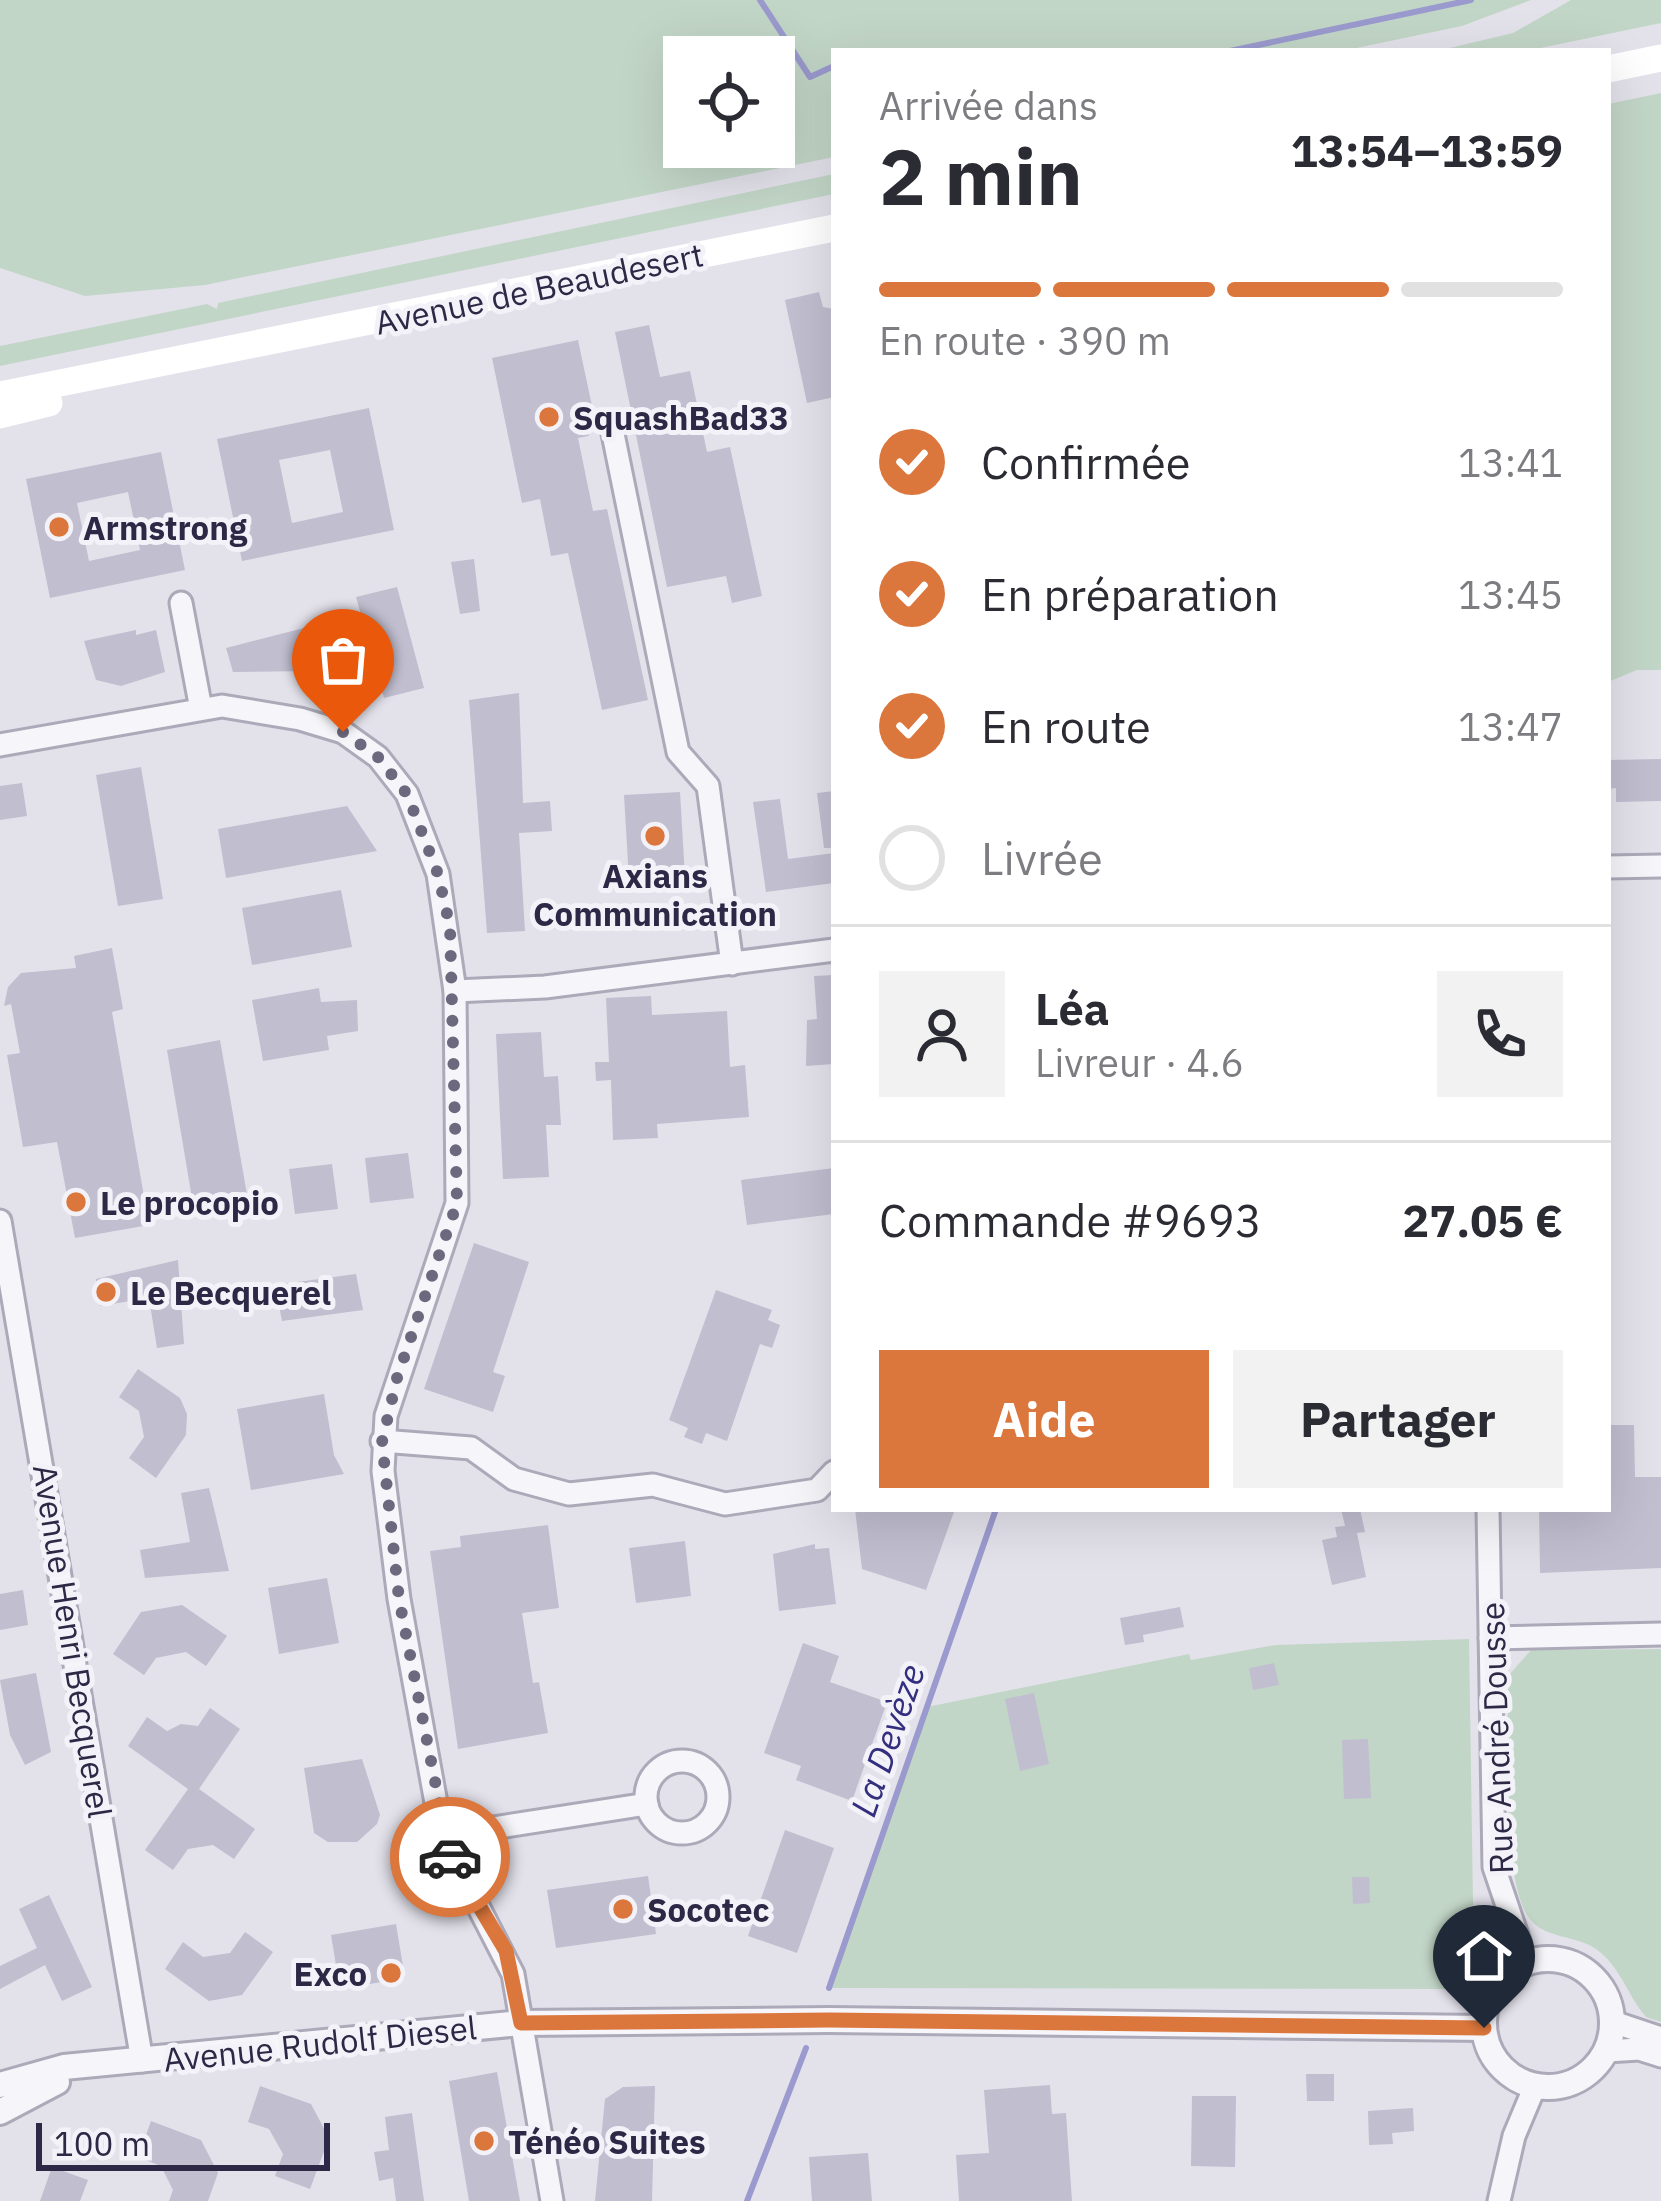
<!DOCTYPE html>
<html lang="fr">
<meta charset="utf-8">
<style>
:root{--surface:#fff;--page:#f2f2f3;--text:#2b2b33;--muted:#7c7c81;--line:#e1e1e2;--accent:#db763c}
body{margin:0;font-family:"IBM Plex Sans",sans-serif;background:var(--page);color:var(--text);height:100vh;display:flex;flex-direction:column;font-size:45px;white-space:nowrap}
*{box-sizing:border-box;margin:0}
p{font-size:39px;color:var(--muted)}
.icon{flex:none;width:66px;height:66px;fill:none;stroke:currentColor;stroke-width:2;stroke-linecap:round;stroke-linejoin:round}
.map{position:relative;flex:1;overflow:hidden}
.details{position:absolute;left:831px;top:48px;width:780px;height:1464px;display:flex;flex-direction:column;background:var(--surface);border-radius:0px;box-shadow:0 12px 48px #0002}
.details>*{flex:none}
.controls{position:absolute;left:663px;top:36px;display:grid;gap:24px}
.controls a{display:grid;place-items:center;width:132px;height:132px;border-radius:0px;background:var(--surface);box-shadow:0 12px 48px #0002;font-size:60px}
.scale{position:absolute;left:36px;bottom:30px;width:294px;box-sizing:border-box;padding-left:12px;border:6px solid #2c2845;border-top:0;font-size:33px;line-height:42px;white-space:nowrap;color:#2c2845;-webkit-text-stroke:9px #f2f2f8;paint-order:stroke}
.pin{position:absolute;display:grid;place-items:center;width:102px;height:102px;color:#fff;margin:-123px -51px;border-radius:50% 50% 50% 0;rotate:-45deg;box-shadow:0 0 12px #0007}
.pin .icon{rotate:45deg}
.courier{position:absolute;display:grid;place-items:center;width:120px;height:120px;margin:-60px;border:9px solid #db763c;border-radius:50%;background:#fff;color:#222;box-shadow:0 3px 15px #0007}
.head em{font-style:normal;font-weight:700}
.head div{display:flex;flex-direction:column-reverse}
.head{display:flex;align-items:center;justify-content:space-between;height:204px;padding:0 48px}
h1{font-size:78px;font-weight:700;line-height:90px}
.bar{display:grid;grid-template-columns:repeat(4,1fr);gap:18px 12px;align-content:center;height:144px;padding:0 48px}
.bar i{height:15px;border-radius:9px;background:var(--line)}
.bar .active{background:var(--accent)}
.bar p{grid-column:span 4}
.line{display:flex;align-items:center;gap:30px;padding:0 48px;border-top:3px solid var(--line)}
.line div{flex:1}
.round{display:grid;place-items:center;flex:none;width:126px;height:126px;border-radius:0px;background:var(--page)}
ol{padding:0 48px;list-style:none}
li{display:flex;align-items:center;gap:36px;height:132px}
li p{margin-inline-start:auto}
li .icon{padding:12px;border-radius:50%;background:var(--accent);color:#fff;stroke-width:4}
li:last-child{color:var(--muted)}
li i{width:66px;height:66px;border:6px solid var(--line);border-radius:50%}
.primary-button{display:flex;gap:24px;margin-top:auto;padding:24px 48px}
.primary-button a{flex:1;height:138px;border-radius:0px;background:var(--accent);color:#fff;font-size:48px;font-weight:700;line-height:138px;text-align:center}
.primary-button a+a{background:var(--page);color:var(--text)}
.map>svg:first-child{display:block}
.green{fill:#c2d6c7;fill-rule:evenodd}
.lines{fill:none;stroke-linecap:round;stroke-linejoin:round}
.stream{stroke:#9b9ace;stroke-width:6}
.building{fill:#c0becf;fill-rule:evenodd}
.minor-casing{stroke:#acaab9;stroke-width:27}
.tertiary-casing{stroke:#acaab9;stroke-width:30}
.minor{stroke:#f6f5f9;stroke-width:21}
.tertiary{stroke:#f6f5f9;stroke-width:24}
.secondary{stroke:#fff;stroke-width:27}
.done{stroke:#6c697f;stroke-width:12;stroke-dasharray:0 21.6}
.route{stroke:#db763c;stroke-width:15}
.poi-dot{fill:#db763c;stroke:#f2f2f8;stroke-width:4.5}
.labels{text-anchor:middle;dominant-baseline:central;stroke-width:10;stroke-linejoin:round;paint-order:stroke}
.street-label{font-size:33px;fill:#2c2845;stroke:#f2f2f8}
.poi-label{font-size:33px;font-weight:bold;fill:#2c2845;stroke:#f2f2f8;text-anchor:start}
.water-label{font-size:36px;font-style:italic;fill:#332e7d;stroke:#f2f2f8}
</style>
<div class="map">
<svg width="1661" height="2201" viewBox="0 0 1661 2201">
<rect width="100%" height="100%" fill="#e3e2eb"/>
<g class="green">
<path d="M0 0H1531L1462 26 1342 51H834V157L205 285 85 296 0 268ZM684 57H774V147H684Z"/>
<polygon points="1571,0 1661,0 1661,23 1526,51 1437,51 1513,33"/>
<polygon points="1661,93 1661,670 1637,670 1608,682 1608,104"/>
<polygon points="834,174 834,194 0,366 0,346 207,304 217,309 218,303"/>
<polygon points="1469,1639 1474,1968 1450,1989 829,1988 927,1707 1189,1654 1191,1660 1275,1645"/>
<path d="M1661 1649V2022L1646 2017C1627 1995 1621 1967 1596 1949 1576 1935 1544 1939 1529 1918 1500 1878 1509 1730 1508 1676L1531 1650Z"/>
</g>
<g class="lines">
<g class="stream">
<polyline points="760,0 810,77 834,66"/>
<polyline points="1230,51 1471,0"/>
<polyline points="829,1988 996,1509"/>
<polyline points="747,2201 806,2048"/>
</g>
</g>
<g class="building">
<polygon points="819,292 823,307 834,309 834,397 807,403 785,300"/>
<polygon points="649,325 660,377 690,371 707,452 730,447 762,596 732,603 726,576 667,587 615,332"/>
<polygon points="578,340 596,425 588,436 578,438 593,511 607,509 648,700 602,710 568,553 551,556 540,499 522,503 492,358"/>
<path d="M369 408 394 530 242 561 217 439ZM330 450 343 512 292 523 279 460Z"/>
<path d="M161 452 185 570 50 598 26 479ZM128 492 140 550 89 561 77 503Z"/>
<polygon points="474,559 480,611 460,614 451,562"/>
<polygon points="397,587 424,688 384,698 356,597"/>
<polygon points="304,628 316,671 233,672 226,648"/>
<polygon points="136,630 136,635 156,630 165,672 121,686 96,680 84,641"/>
<polygon points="519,693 523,803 550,801 552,831 519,833 525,931 487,933 469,700"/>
<polygon points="1661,759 1661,801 1616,802 1616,788 1608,789 1608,760"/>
<polygon points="141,767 163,899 118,906 96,775"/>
<polygon points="22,783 27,816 0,820 0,786"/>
<polygon points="834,791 834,848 824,848 817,793"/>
<polygon points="680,792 685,877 629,880 624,795"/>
<polygon points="780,799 788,859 834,853 834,883 766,892 753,802"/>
<polygon points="347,806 377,851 226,878 218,829"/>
<polygon points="341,890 352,947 252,965 242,908"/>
<polygon points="112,948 123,1009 112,1012 149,1225 75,1238 57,1142 23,1147 7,1055 20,1053 11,1004 4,1006 8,987 21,973 76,968 74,956"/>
<polygon points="834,975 834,1064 806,1066 807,1020 817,1019 814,976"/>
<polygon points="319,988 321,1002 357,1000 358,1031 327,1036 329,1050 263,1061 252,1000"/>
<polygon points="651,996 652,1015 727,1011 730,1067 745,1065 749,1117 657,1124 658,1138 613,1140 611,1080 596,1081 595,1062 609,1062 606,998"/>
<polygon points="541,1032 544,1077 558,1076 561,1125 546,1125 549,1177 503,1179 496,1034"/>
<polygon points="220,1040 249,1206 195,1216 167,1050"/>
<polygon points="408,1153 414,1198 370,1203 365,1158"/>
<polygon points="332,1164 338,1209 295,1214 289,1169"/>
<polygon points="834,1168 834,1214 747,1225 741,1180"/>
<polygon points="474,1243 529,1262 493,1372 505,1376 493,1412 424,1389"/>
<polygon points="178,1260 184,1344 157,1348 149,1298 100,1306 96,1279"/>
<polygon points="356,1274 363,1310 282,1321 275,1285"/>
<polygon points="716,1290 772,1310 768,1320 780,1325 772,1348 760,1344 727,1441 706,1433 702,1444 684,1437 688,1428 669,1420"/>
<polygon points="138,1369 180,1398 187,1414 186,1435 156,1478 129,1458 144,1437 139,1411 119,1397"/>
<polygon points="324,1394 334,1455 344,1474 251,1490 237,1409"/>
<polygon points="1608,1425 1634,1425 1635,1477 1661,1477 1661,1568 1540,1573 1539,1509 1608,1509"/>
<polygon points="209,1488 229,1571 145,1578 140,1550 190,1542 181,1493"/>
<polygon points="855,1509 955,1509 926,1590 862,1569"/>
<polygon points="1341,1509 1360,1509 1365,1532 1357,1533 1366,1577 1332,1585 1322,1540 1337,1537 1335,1527 1345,1526"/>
<polygon points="548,1525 559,1608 522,1613 533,1683 539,1682 548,1733 458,1749 430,1551 461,1547 460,1536"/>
<polygon points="685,1541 691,1596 636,1603 629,1548"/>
<polygon points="815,1544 815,1549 829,1548 836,1604 779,1611 773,1554"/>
<polygon points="327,1578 339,1643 279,1654 268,1588"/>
<polygon points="23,1590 28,1625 0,1630 0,1594"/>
<polygon points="182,1605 227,1636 206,1666 186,1652 156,1658 144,1675 113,1654 141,1612"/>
<polygon points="1180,1607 1184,1627 1143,1635 1144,1642 1125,1645 1120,1618"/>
<polygon points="803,1643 839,1656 830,1682 887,1702 852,1801 796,1780 801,1766 764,1753"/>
<polygon points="1274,1663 1279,1685 1253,1690 1249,1668"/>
<polygon points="36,1673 51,1752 25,1765 10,1735 0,1680"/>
<polygon points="1034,1693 1049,1764 1020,1771 1005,1699"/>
<polygon points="210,1708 240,1729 199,1789 255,1829 234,1859 213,1845 188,1849 173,1870 145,1850 188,1789 128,1746 147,1717 167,1731 181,1724 198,1726"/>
<polygon points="1368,1739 1371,1798 1344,1799 1342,1740"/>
<polygon points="362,1759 380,1815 377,1824 357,1842 328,1842 314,1833 304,1768"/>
<polygon points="785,1830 834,1848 797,1953 748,1936"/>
<polygon points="648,1876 656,1934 556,1948 547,1890"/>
<polygon points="1352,1877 1369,1877 1370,1903 1353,1904"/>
<polygon points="49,1895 92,1987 62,2001 45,1965 0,1989 0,1966 37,1948 19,1909"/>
<polygon points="396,1924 405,1978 340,1989 331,1935"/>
<polygon points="245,1932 273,1952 242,1995 209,2001 165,1969 183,1942 203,1957 230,1953"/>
<polygon points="497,2072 520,2201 469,2201 449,2081"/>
<polygon points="1306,2074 1334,2074 1334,2101 1307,2101"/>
<polygon points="1050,2085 1052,2114 1066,2113 1072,2201 959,2201 956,2155 989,2153 984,2090"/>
<polygon points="260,2086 311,2104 329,2138 310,2189 275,2176 283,2154 269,2129 248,2122"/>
<polygon points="655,2086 652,2201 595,2201 605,2099 623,2087"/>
<polygon points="1192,2096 1236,2096 1235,2167 1191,2166"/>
<polygon points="1413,2108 1414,2131 1392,2133 1393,2144 1369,2145 1368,2111"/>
<polygon points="412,2113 424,2201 396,2201 393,2178 379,2181 374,2152 389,2150 385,2117"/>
<polygon points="151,2121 201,2140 218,2173 208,2201 169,2201 173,2190 161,2166 138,2157"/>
<polygon points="868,2153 872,2201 812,2201 809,2157"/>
<polygon points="52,2167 88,2180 80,2201 40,2201"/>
</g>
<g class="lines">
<g class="minor-casing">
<g id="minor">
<polyline points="612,429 678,752 708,786 732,964"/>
<polyline points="181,603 201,709"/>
<polyline points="0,745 222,706 300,719 343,732 378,757 407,794 438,874 455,991 457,1203 386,1416 383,1471 399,1599 442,1836 513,1974 552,2201"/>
<polyline points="1608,867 1661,866"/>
<polyline points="455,991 545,987 834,950"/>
<polyline points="0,1221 142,2061"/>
<polyline points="382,1441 471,1448 514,1479 569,1494 653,1485 725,1504 817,1490 834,1472"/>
<polyline points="1488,1509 1494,1867 1520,1944 1521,1964"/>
<polyline points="1490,1638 1661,1634"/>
<circle cx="682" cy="1797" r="36"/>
<polyline points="442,1836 647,1804"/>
<polyline points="1613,2022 1661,2038"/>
<polyline points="1607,2051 1639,2049 1661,2056"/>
<polyline points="1499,2201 1514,2136 1535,2086"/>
</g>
</g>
<g class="tertiary-casing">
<g id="tertiary">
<circle cx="1548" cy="2023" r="64"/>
<polyline points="0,2085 64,2067 521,2023 829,2020 1484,2028"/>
<polyline points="0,2112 57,2082"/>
</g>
</g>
<use href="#minor" class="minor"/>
<use href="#tertiary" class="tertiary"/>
<g class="secondary">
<polyline points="1608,69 1661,58"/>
<polyline points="0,395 834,228"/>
<polyline points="0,415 49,403"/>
</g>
</g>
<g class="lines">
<polyline class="done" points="343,732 378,757 407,794 438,874 450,927 457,1203 397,1378 382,1442 399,1599 450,1857"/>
<polyline class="route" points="450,1857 506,1951 521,2023 829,2020 1484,2028"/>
</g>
<g class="poi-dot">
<circle cx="549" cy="417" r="12"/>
<circle cx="59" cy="527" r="12"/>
<circle cx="655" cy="836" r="12"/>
<circle cx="76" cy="1202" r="12"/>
<circle cx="106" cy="1292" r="12"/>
<circle cx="623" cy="1909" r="12"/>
<circle cx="391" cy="1973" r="12"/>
<circle cx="484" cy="2141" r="12"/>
</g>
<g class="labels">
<g class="street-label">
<text transform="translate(539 288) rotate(-12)">Avenue de Beaudesert</text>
<text transform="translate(73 1641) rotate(81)">Avenue Henri Becquerel</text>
<text transform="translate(1496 1738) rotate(-92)">Rue André Dousse</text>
<text transform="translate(320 2043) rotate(-6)">Avenue Rudolf Diesel</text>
</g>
<g class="poi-label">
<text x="573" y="417">SquashBad33</text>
<text x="83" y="527">Armstrong</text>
<text x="655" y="875" text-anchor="middle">Axians<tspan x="655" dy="38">Communication</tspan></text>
<text x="100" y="1202">Le procopio</text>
<text x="130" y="1292">Le Becquerel</text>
<text x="647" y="1909">Socotec</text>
<text x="367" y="1973" text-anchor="end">Exco</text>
<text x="508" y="2141">Ténéo Suites</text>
</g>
<g class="water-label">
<text transform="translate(887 1740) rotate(-71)">La Devèze</text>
</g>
</g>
</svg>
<div class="controls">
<a><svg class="icon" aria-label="locate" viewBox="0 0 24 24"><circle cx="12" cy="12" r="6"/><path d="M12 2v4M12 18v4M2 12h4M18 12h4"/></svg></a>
</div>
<div class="scale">100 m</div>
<div class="pin" style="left:343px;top:732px;background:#ea580c"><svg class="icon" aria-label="bag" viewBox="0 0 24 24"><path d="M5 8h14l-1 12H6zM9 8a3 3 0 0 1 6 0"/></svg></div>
<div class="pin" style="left:1484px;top:2028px;background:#1f2937"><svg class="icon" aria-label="home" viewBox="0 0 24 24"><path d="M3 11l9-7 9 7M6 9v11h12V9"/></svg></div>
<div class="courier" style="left:450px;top:1857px"><svg class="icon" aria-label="car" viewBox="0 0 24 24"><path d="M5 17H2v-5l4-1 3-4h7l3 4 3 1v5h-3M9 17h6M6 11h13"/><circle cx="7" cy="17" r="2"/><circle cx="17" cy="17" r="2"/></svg></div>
<section class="details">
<div class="head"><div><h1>2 min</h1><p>Arrivée dans</p></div><em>13:54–13:59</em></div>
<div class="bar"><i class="active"></i><i class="active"></i><i class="active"></i><i></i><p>En route · 390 m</p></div>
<ol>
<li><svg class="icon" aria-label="check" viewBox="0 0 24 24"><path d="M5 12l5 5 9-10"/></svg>Confirmée<p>13:41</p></li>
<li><svg class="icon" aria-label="check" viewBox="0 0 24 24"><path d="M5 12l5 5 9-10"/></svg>En préparation<p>13:45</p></li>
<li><svg class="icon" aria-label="check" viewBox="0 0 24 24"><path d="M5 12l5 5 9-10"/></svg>En route<p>13:47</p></li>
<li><i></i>Livrée</li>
</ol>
<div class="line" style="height:216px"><a class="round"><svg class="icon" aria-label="person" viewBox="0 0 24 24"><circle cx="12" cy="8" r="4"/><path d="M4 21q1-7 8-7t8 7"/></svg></a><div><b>Léa</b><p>Livreur · 4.6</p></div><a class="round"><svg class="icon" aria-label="phone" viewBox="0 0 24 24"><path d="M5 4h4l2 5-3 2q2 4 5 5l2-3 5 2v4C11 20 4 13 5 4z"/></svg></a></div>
<div class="line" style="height:156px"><div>Commande #9693</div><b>27.05 €</b></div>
<div class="primary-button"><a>Aide</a><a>Partager</a></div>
</section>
</div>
